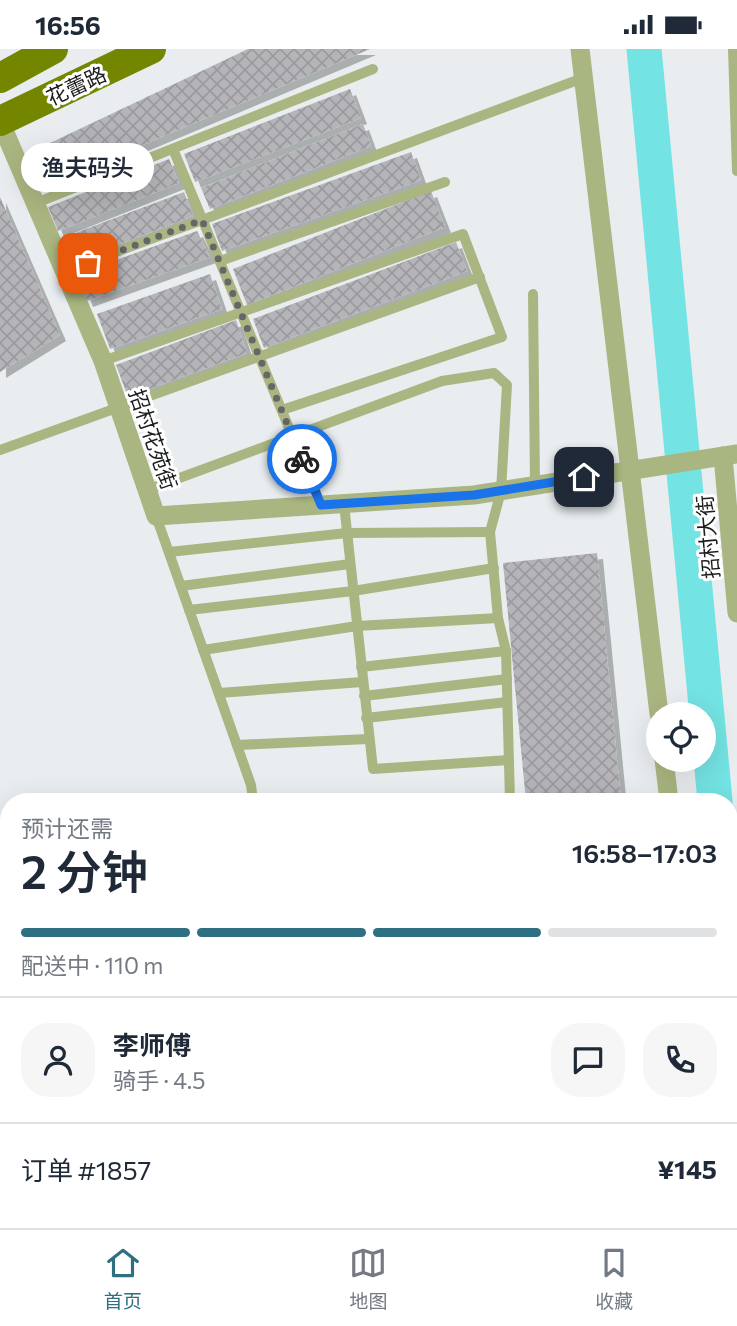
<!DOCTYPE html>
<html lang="zh">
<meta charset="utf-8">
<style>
:root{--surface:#fff;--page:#f6f6f7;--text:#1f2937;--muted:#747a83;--line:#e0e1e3;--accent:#2e7082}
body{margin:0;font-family:Commissioner,"Noto Sans SC",sans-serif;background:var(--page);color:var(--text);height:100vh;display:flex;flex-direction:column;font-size:26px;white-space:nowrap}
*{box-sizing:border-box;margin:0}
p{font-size:23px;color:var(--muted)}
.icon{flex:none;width:38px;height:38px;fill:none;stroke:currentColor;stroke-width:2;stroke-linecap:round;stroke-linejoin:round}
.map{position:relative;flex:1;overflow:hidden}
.drawer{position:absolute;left:0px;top:744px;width:738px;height:436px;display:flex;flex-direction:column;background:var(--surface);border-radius:28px 28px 0 0;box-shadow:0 7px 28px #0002}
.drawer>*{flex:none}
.buttons{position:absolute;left:646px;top:653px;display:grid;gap:14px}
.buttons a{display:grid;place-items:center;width:70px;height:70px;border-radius:50%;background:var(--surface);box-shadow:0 7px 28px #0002;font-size:35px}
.pin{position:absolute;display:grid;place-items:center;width:60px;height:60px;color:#fff;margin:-30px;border-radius:14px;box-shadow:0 4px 10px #0006}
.courier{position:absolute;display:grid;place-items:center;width:70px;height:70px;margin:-35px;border:5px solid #1a73e8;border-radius:50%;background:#fff;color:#222;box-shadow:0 2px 9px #0007}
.bubble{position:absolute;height:49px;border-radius:24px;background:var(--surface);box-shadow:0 7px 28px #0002;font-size:23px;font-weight:600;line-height:49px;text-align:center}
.head em{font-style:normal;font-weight:600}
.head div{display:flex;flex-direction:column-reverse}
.head{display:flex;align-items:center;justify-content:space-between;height:119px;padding:0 21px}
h1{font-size:46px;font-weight:600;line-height:52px}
.bar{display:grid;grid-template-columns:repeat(4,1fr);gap:10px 7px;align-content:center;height:84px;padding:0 21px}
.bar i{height:9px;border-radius:5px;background:var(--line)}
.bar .on{background:var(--accent)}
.bar p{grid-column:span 4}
.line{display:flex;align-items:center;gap:18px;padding:0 21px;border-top:2px solid var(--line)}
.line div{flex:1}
.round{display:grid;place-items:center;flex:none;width:74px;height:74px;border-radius:28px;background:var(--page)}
.status{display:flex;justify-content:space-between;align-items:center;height:49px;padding:0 35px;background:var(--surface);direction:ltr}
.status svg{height:19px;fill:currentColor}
.dock{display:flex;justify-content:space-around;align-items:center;height:98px;border-top:2px solid var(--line);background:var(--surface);font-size:19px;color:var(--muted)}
.dock a{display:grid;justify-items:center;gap:4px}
.dock .on{color:var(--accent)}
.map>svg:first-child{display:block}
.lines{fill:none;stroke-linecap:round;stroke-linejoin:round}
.river{stroke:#74e3e3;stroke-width:35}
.building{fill:url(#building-cross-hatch);filter:url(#shadow)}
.lane{stroke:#aab681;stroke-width:10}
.street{stroke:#aab681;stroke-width:19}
.primary{stroke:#748600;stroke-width:30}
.done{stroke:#646667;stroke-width:7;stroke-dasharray:0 12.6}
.route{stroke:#1a73e8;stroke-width:9}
.labels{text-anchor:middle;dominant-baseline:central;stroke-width:6;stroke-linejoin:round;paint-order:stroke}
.street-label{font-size:21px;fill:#1c1d1e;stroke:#fff}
</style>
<div class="status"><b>16:56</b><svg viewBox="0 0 49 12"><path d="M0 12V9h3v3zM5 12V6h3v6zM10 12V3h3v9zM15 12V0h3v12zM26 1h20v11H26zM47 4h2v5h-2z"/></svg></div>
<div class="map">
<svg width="737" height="1179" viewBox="0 0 737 1179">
<defs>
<pattern id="building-cross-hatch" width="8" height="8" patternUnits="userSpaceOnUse" patternTransform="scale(1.75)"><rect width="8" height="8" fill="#b5b5b9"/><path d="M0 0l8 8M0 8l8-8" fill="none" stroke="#9b9b9f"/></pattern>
<filter id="shadow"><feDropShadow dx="6" dy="6" stdDeviation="0" flood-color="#0004"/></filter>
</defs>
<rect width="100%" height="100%" fill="#e9edef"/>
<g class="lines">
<g class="river">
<polyline points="644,0 715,752"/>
<polyline points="730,902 737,978"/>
</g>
</g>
<g class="building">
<polygon points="248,0 370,0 45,137 29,104"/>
<polygon points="350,40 361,69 195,133 184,105"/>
<polygon points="363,75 371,97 210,160 201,139"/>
<polygon points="411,103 421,131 222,202 212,175"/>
<polygon points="169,110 179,134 58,182 48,158"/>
<polygon points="431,142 445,178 247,256 233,220"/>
<polygon points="184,143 193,167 71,214 62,189"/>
<polygon points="0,148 60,286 0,323"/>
<polygon points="197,182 210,208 87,252 77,225"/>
<polygon points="456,193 467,222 264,299 253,270"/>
<polygon points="210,225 222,260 110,300 97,265"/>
<polygon points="236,271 247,304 128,348 116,316"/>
<polygon points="597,504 621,752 526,752 503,514"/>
<polygon points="9,943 9,1158 0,1160 0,944"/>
<polygon points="63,1171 313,1171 314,1179 64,1179"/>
</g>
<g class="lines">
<g class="lane">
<polyline points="733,0 737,122"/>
<polyline points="173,100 321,456"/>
<polyline points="36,154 373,20"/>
<polyline points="220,212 445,133"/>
<polyline points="65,222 583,29"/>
<polyline points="533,245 535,436"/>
<polyline points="103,312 463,185 502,288 282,361"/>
<polyline points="0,401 480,228"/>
<polyline points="147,441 442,332 494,324 507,336 501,442 490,483 498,569 506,602 510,752"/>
<polyline points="344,455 373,720 509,711"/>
<polyline points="156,467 251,736 253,752"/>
<polyline points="169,503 347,484 490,483"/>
<polyline points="181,537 350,515"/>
<polyline points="189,561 353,542 494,519"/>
<polyline points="203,601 357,577 498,569"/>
<polyline points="361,618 506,602"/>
<polyline points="219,644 362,633"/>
<polyline points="364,647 507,630"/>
<polyline points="366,669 507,653"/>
<polyline points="237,696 368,690"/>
</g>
<g class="street">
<polyline points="580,0 659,665"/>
<polyline points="0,72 103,312 156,467 474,446 737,405"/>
<polyline points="723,407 737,564"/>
<polyline points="664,710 669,752"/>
<polyline points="333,1171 333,1179"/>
<polyline points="714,1171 715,1179"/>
</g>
<g class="primary">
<polyline points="0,29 53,0"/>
<polyline points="0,72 151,0"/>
</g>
</g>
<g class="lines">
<polyline class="done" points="88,214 202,171 302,410"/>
<polyline class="route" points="302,410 321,456 474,446 584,428"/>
</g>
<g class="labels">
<g class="street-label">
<text transform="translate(76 36) rotate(-25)">花蕾路</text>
<text transform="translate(154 390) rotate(71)">招村花苑街</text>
<text transform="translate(707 488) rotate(-95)">招村大街</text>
</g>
</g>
</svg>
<div class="buttons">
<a><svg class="icon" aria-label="locate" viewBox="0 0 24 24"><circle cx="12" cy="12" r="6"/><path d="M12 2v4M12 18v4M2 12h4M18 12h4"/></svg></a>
</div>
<div class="pin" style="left:88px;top:214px;background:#ea580c"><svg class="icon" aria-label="bag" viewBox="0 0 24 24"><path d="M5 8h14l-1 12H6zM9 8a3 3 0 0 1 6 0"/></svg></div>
<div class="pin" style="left:584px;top:428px;background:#1f2937"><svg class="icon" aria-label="home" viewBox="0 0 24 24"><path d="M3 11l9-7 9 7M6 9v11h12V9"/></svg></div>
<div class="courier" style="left:302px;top:410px"><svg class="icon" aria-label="bike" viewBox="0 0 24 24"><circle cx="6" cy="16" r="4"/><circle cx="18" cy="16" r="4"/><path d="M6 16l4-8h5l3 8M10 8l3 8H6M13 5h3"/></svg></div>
<div class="bubble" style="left:21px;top:94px;width:133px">渔夫码头</div>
<section class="drawer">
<div class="head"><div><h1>2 分钟</h1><p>预计还需</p></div><em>16:58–17:03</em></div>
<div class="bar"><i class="on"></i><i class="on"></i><i class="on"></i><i></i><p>配送中 · 110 m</p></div>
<div class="line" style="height:126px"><a class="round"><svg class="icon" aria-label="person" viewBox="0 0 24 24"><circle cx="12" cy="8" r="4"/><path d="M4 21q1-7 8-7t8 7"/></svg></a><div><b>李师傅</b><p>骑手 · 4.5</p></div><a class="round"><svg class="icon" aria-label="chat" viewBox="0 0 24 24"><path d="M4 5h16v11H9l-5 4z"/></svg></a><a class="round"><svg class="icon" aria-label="phone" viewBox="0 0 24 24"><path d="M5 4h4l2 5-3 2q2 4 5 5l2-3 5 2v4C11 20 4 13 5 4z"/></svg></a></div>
<div class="line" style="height:91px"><div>订单 #1857</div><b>¥145</b></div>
</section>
</div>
<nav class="dock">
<a class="on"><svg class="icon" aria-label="home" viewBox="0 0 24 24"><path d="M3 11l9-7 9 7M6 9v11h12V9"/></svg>首页</a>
<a><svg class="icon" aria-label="map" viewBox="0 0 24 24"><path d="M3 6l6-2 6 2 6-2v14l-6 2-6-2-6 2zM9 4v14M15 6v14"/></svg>地图</a>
<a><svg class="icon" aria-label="saved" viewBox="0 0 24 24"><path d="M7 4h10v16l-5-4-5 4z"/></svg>收藏</a>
</nav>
